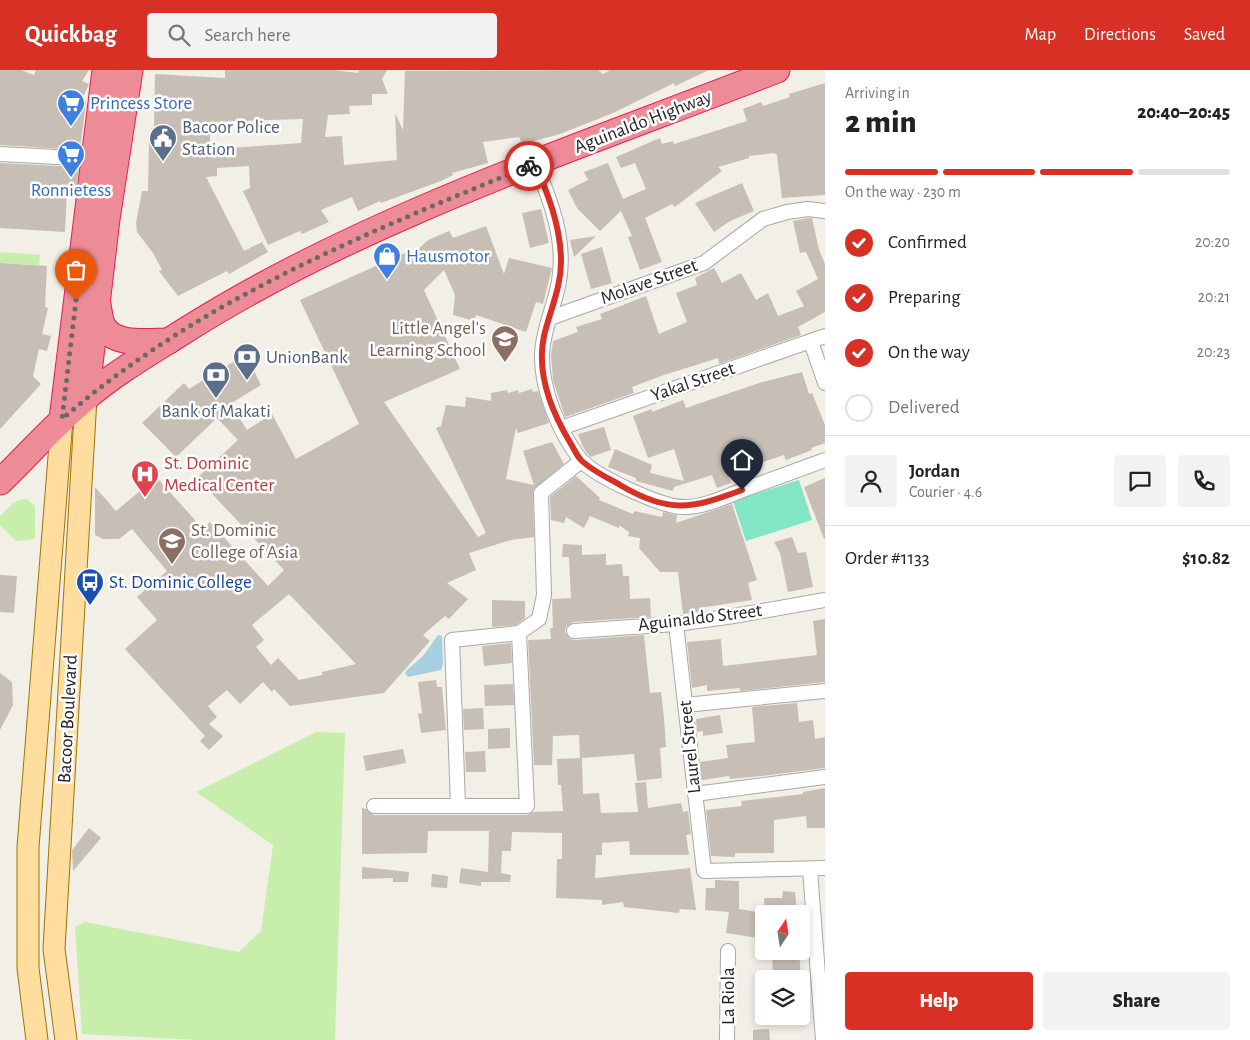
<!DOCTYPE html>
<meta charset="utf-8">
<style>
:root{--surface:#fff;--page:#f2f2f2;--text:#222;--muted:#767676;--line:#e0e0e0;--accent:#d93025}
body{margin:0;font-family:"Alegreya Sans",sans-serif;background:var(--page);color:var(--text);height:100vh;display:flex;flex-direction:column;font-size:19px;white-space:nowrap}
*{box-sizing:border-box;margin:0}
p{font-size:16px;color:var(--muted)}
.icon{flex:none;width:28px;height:28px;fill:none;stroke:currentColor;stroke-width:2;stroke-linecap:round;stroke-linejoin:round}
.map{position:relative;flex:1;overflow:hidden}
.details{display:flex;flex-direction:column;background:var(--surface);width:425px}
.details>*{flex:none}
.needle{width:32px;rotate:12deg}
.fabs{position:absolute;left:755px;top:835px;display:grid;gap:10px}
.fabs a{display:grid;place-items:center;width:55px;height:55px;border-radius:5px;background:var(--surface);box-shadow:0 2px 8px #0003;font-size:25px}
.pin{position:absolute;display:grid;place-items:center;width:42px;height:42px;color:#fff;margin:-51px -21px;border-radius:50% 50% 50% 0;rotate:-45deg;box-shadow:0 0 5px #0007}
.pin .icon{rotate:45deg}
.courier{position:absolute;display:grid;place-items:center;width:50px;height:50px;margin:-25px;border:4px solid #d93025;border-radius:50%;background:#fff;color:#222;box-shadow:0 1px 6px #0007}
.head em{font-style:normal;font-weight:800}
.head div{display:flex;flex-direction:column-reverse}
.head{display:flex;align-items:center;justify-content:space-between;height:85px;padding:0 20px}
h1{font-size:32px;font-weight:800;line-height:38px}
.bar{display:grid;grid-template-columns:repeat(4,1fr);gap:8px 5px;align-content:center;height:60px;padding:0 20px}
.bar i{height:6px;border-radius:4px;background:var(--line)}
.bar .active{background:var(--accent)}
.bar p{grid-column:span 4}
.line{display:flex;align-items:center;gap:12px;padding:0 20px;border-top:1px solid var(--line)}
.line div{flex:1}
.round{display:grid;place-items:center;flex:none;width:52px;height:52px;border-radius:5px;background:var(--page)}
ol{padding:0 20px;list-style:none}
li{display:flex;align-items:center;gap:15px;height:55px}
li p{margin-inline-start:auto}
li .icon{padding:5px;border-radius:50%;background:var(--accent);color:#fff;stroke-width:4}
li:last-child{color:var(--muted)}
li i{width:28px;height:28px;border:2px solid var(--line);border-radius:50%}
.cta{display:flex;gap:10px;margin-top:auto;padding:10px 20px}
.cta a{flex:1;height:58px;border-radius:5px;background:var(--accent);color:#fff;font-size:20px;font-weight:800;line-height:58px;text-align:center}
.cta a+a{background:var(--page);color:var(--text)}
header{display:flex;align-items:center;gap:30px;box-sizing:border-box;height:70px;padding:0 25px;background:var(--accent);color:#fff}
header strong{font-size:24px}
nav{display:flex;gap:28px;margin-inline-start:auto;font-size:18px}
.search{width:350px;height:45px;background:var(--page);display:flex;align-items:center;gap:12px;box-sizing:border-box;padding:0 18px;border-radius:5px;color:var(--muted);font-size:19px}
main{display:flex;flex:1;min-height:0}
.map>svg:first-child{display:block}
.grass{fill:#c7eeab}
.pitch{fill:#81e5c6}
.water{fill:#a6cfe2}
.building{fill:#c7beb6;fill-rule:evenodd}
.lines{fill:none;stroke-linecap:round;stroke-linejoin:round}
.street-casing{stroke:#a8a8a8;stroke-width:16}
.primary-casing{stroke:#9e7600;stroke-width:23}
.highway-casing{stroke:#e61e53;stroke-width:27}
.street{stroke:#fff;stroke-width:14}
.primary{stroke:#ffdd9f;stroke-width:21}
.highway{stroke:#ed8c96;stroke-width:25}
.done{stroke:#6a6966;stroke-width:5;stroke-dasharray:0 9}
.route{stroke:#d93025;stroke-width:6}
.labels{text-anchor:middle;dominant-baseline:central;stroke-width:5;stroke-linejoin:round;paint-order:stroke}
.shop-label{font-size:19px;fill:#366cbe;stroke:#fff;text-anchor:start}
.street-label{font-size:19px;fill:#212121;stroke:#fff}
.service-label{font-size:19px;fill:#4e5e75;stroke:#fff;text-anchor:start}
.education-label{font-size:19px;fill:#785e54;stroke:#fff;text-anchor:end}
.health-label{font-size:19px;fill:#be3a42;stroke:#fff;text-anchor:start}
.transit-label{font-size:19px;fill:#164399;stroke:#fff;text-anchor:start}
</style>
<header>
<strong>Quickbag</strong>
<div class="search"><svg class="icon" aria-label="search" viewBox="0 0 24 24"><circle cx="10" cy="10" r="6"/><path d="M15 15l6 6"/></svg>Search here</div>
<nav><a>Map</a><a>Directions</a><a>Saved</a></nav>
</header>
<main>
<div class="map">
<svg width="825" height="970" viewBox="0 0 825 970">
<rect width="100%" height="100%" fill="#f2efe7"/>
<g class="grass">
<polygon points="0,182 40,185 39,195 0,193"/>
<polygon points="22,429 27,429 35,436 35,469 16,471 0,455 0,446 13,433"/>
<polygon points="316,662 345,663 335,970 197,970 82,964 75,857 85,852 239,882 261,861 273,775 196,722"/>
</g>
<polygon class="pitch" points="799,410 812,450 746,471 733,431"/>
<polygon class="water" points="438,565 442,566 443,594 441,600 408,607 405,603 407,600 423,586"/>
<g class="building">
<polygon points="0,0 21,0 34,5 36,0 89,0 82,11 89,14 81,31 86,32 80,80 0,75"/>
<path d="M225 0H333L358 3 359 0H387L382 9 388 24H372V35L349 36 350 44 328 45 325 67 342 66 344 95 397 90 395 43 403 60 405 1 598 0 603 4 610 0H709L675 16 674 13 613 43 560 64 522 74 519 67 483 72 488 93 452 103 453 105 441 111 381 133 380 131 358 141 352 127 321 140 329 152 302 164 300 161 268 175 243 121 250 118 249 96 217 98V106L206 107 244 181 262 172 268 182 229 204 227 201 178 226 159 201 162 200 153 183 137 162 136 153 142 121H148L149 70 151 69V59H154L155 4 225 8ZM303 49 301 73 215 79V75H210V52Z"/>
<polygon points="825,13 825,125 782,128 777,85 774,83 749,86 749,88 718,97 722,101 675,137 672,134 645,148 662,192 640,200 628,167 632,166 621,141 600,161 577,138 568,120 588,110 584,102 608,93 623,129 646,119 635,93 621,98 616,87 660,68 662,74 673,71 674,74 747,51 743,39 761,32 763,36 790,27 789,24"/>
<polygon points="0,93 79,97 76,121 67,121 65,162 0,158"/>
<polygon points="742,113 754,141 730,151 714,162 695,133"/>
<polygon points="541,139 549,173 530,178 522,143"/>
<polygon points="808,148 812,148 819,180 825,194 825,242 798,257 801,265 719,294 718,288 661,306 632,317 634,323 565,347 553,310 551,285 553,271 578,262 576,257 602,249 600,244 646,226 659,264 687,252 676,223 697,215 695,208 714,198 722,213 741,203 756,230 768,223 778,246 804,236 796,221 818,209 806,182 800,183 793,151"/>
<path d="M486 156 504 204 509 188 552 198 543 234 536 232 526 262 476 245 474 251 453 245 455 225 444 200 424 220 460 299 384 332 478 467 486 463 436 358 441 356 446 335 465 337 466 327 491 331V323L507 320 508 323 518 320 519 323 532 319 533 322 538 321 549 353 518 363 516 358 506 409 534 415 523 381 552 372 564 394 533 420 534 467 511 470 469 483 476 500 447 513 468 529 449 549 445 546 423 565 430 571 384 623 290 636 274 619 272 622 263 612 240 634 227 620 208 636 217 647 209 654 223 666 209 680 200 671 205 666 125 579 157 550 137 527 167 501 132 459 119 469H103L95 465V417L116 441 140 421 142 424 159 410 203 459 210 452 268 516 284 500 197 408 238 370 217 348 176 387 142 353 184 313 189 319 246 284 261 315 230 334 247 360 272 344 296 389 359 354 300 230 407 182 409 188 428 170 449 161 453 168ZM289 524 356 594 322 602V605L299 610 278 588 271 595 256 577 264 570 252 555Z"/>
<polygon points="596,166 574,187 570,170"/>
<polygon points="602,177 612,213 591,219 581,184"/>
<polygon points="0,193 47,196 45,237 48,238 42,264 51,266 47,281 39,279 33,306 41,314 0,359"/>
<polygon points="802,302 809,324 812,323 825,355 825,373 811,378 812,380 786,390 784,385 763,392 761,388 726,400 731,413 717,418 712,405 674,417 673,421 636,411 636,408 608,397 615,379 652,395 650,403 684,411 674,379 648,388 633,346 652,339 652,342 683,330 686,338 759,313"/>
<polygon points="604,357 611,380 590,387 583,377 578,364"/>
<polygon points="576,406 600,428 599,430 633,444 634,441 662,447 663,442 677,445 676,453 732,434 757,510 748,513 752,530 699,538 699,542 683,544 678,502 660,502 639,478 640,468 628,466 629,462 619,455 619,458 590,446 584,458 566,447 564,453 551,450 550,427"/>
<polygon points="825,408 825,469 824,469 804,417"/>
<polygon points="792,467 798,483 806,482 813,517 788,522 780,483 774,472"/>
<polygon points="563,474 582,475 582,485 606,484 606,495 622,494 623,506 629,506 630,529 650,528 651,547 573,552 566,557 565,562 570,569 575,570 644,565 650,623 661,622 664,648 666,677 660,678 662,708 637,711 634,684 582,688 583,724 599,723 601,743 638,742 635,713 646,712 648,738 681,733 683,742 688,741 691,764 686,765 689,785 630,785 629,771 602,773 602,785 596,785 595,808 690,798 696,840 680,839 679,843 624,837 623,832 602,835 602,830 556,828 557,789 562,789 562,763 512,762 511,781 502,781 501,803 511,805 510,812 481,812 481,816 459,813 461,798 488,802 489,761 428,761 427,783 362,784 362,738 366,739 374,745 527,745 533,742 563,741 561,715 558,715 557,689 580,688 579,665 553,666 552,695 534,695 528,570 551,569 550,558 553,558 552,529 571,528 569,487 562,487"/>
<polygon points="0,505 17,506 14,543 0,542"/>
<polygon points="492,530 525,531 525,548 516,555 492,557"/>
<polygon points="825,549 825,612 740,621 740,618 707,621 707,615 692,618 687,572 721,569 723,596 817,585 813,551"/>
<polygon points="511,573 512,593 484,596 482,576"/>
<polygon points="0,603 12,612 13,635 0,660"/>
<polygon points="436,610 437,617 442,617 446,660 421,663 418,644 422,643 418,612"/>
<polygon points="513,614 514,635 485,636 484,615"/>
<polygon points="797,633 799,652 813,650 815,669 825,667 825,698 761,706 730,709 729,706 702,710 700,692 728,688 726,675 755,672 752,637"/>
<polygon points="483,638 484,659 464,660 463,639"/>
<polygon points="720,645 723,663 703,666 703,661 697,662 696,649"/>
<polygon points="510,658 510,678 488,679 488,659"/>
<polygon points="403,679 406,693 366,701 363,686"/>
<polygon points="485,681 486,702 466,702 465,682"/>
<polygon points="825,718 825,758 807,758 806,746 774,750 774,783 735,783 735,787 711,786 706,740 742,736 741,731 803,724 803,722"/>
<polygon points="89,758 101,768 73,801 72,780"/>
<polygon points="362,797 409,802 408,812 393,812 393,808 362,809"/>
<polygon points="432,804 448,806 447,818 431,817"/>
<polygon points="715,810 739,811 739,839 764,843 764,869 726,863 729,842 705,840 706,818 715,818"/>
<polygon points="783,821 795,822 797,844 765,844 764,828 782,828"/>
<polygon points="772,881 799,881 801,909 773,909"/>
<polygon points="769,959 770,970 753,970 753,960"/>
</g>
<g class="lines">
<g class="street-casing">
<g id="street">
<polyline points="0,84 94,89"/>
<path d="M535 94C551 130 566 171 559 211 555 235 543 259 542 284 541 319 559 362 580 389 594 406 660 436 682 437 702 438 725 427 743 420 771 410 798 400 825 390"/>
<polyline points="550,248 704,193 763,149 787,142 808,139 825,141"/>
<polyline points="811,272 825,313"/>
<polyline points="561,358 825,266"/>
<polyline points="676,554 704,801 825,798"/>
<polyline points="574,561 676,554 734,546 825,530"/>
<polyline points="685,635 825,621"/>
<polyline points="695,724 825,707"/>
<polyline points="458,735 452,570 519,563 539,549 544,525 541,423 581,391"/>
<polyline points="374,736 527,736 519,563"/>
<polyline points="810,800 823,970"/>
<polyline points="727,970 728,881"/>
</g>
</g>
<g class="primary-casing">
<g id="primary">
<polyline points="37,970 28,898 28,777 62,349"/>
<polyline points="66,970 54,879 86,328"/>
</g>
</g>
<g class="highway-casing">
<g id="highway">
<path d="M98 234C99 241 100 248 102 254 112 277 149 271 169 271"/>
<polyline points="86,328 107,149 130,0"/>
<polyline points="62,349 105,0"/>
<path d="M0 412C29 384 55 354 86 328 116 302 153 281 186 260 365 147 580 77 777 0"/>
</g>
</g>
<use href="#street" class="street"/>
<use href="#primary" class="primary"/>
<use href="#highway" class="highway"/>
</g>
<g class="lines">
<path class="done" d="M76 230 62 349C199 230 364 164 529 96"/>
<path class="route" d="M529 96 535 94C548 124 560 155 561 188 562 216 550 240 544 266 536 304 552 343 571 374 574 379 577 386 581 390 591 400 608 408 620 415 669 444 691 439 742 420"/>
</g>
<defs>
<g id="supermarket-pin" transform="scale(1.4375)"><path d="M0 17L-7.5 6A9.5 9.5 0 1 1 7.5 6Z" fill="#3f7fe0" stroke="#fff"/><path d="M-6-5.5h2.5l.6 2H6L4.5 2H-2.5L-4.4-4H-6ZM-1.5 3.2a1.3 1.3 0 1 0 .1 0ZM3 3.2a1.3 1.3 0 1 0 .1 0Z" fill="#fff"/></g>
<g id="civic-pin" transform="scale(1.4375)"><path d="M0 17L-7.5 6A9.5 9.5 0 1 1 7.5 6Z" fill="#5c6f8a" stroke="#fff"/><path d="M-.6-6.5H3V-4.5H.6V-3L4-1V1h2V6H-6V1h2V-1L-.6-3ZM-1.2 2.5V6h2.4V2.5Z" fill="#fff"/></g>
<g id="shop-pin" transform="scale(1.4375)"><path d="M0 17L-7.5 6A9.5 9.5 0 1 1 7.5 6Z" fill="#3f7fe0" stroke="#fff"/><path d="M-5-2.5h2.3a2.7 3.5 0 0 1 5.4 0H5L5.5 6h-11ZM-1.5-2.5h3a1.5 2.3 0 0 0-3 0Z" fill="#fff"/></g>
<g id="school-pin" transform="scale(1.4375)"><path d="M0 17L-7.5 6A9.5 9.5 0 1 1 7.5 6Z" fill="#8d6e63" stroke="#fff"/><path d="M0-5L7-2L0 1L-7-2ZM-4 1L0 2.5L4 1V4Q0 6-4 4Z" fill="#fff"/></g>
<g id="bank-pin" transform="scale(1.4375)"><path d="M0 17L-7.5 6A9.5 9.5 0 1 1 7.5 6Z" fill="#5c6f8a" stroke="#fff"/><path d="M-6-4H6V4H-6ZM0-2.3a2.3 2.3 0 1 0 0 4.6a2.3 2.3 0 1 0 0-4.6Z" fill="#fff"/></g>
<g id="hospital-pin" transform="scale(1.4375)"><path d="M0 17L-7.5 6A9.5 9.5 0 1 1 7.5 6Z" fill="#e0444e" stroke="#fff"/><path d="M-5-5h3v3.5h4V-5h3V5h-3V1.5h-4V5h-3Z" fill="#fff"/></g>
<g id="university-pin" transform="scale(1.4375)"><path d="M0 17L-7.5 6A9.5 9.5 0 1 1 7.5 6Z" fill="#8d6e63" stroke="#fff"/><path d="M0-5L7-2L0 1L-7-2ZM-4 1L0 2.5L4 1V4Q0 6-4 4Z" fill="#fff"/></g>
<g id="bus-pin" transform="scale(1.4375)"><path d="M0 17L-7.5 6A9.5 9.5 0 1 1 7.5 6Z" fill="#1a4fb4" stroke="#fff"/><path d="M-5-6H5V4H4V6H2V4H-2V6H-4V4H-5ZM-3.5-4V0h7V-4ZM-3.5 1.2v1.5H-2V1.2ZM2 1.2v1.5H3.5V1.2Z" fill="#fff"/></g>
</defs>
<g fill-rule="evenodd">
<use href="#supermarket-pin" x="71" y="33"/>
<use href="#civic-pin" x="163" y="68"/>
<use href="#supermarket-pin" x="71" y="84"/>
<use href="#shop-pin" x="387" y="186"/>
<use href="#school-pin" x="505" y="269"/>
<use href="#bank-pin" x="247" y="287"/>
<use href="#bank-pin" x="216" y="305"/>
<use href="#hospital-pin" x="145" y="404"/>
<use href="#university-pin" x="172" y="471"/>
<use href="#bus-pin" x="90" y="512"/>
</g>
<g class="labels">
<g class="shop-label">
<text x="90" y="33">Princess Store</text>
<text x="71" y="120" text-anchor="middle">Ronnietess</text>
<text x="406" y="186">Hausmotor</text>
</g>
<g class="street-label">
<text transform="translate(643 52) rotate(-21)">Aguinaldo Highway</text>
<text transform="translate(649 212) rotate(-20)">Molave Street</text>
<text transform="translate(693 312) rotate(-19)">Yakal Street</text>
<text transform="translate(700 548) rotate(-7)">Aguinaldo Street</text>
<text transform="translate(68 649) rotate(-87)">Bacoor Boulevard</text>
<text transform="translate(690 677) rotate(-96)">Laurel Street</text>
<text transform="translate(728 926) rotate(-90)">La Riola</text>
</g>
<g class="service-label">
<text x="182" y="57">Bacoor Police<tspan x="182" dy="22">Station</tspan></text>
<text x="266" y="287">UnionBank</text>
<text x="216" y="341" text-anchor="middle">Bank of Makati</text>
</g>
<g class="education-label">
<text x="486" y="258">Little Angel's<tspan x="486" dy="22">Learning School</tspan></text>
<text x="191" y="460" text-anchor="start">St. Dominic<tspan x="191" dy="22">College of Asia</tspan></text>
</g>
<g class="health-label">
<text x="164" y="393">St. Dominic<tspan x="164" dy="22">Medical Center</tspan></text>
</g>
<g class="transit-label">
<text x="109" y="512">St. Dominic College</text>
</g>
</g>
</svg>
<div class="fabs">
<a><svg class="needle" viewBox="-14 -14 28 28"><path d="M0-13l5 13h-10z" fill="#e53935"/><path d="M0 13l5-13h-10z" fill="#767676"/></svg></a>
<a><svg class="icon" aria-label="layers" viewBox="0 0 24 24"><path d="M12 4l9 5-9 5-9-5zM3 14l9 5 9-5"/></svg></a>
</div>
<div class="pin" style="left:76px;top:230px;background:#ea580c"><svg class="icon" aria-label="bag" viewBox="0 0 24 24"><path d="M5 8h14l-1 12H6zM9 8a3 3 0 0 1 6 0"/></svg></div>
<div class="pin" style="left:742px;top:420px;background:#1f2937"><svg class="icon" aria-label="home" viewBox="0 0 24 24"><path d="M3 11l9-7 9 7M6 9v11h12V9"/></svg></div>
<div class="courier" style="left:529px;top:96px"><svg class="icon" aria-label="bike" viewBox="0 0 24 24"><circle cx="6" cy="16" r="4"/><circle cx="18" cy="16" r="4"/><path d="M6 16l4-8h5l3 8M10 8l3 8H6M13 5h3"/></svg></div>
</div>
<section class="details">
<div class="head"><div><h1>2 min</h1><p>Arriving in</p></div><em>20:40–20:45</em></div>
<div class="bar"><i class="active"></i><i class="active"></i><i class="active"></i><i></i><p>On the way · 230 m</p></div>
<ol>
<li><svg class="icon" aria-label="check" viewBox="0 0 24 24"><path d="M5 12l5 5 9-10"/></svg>Confirmed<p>20:20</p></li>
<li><svg class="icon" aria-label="check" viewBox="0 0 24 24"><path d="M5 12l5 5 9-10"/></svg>Preparing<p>20:21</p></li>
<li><svg class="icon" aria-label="check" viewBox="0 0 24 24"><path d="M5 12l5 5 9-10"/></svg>On the way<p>20:23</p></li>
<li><i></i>Delivered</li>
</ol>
<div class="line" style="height:90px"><a class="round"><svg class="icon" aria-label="person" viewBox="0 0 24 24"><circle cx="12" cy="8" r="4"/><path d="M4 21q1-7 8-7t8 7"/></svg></a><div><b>Jordan</b><p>Courier · 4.6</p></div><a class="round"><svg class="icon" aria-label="chat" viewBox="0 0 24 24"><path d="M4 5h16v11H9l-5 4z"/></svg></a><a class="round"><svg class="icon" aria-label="phone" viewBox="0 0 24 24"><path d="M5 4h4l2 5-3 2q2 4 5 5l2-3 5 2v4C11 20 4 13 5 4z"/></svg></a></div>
<div class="line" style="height:65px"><div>Order #1133</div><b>$10.82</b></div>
<div class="cta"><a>Help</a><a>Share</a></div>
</section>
</main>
